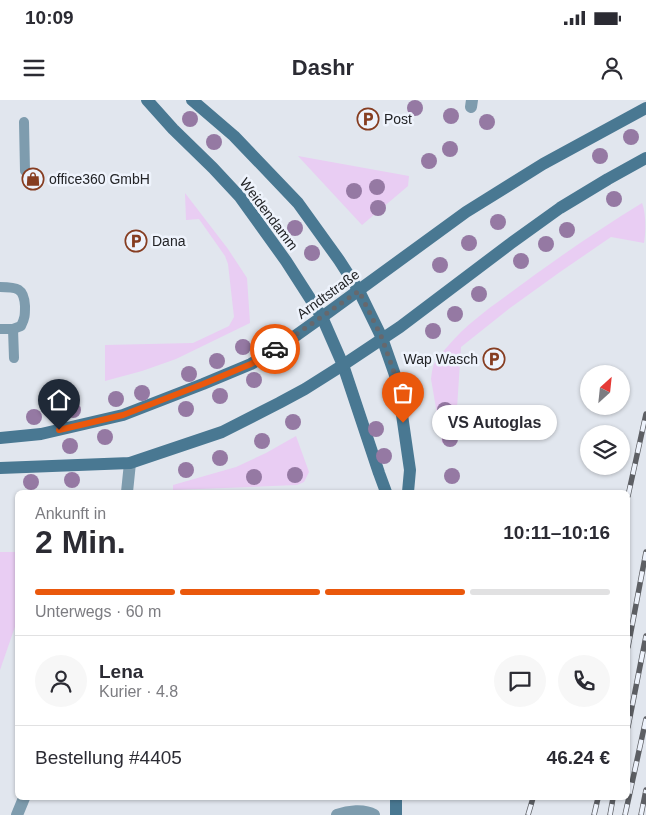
<!DOCTYPE html>
<html lang="de">
<meta charset="utf-8">
<style>
:root{--surface:#fff;--page:#f7f7f7;--text:#2b2b33;--muted:#7c7c81;--line:#e1e1e2;--accent:#ea580c}
body{margin:0;font-family:Arial,sans-serif;background:var(--page);color:var(--text);height:100vh;display:flex;flex-direction:column;font-size:19px;white-space:nowrap}
*{box-sizing:border-box;margin:0}
p{font-size:16px;color:var(--muted)}
.icon{flex:none;width:28px;height:28px;fill:none;stroke:currentColor;stroke-width:2;stroke-linecap:round;stroke-linejoin:round}
.map{position:relative;flex:1;overflow:hidden}
.details{position:absolute;left:15px;top:390px;width:615px;height:310px;display:flex;flex-direction:column;background:var(--surface);border-radius:8px;box-shadow:0 1px 4px #0004}
.details>*{flex:none}
.needle{width:32px;rotate:27deg}
.buttons{position:absolute;left:580px;top:265px;display:grid;gap:10px}
.buttons a{display:grid;place-items:center;width:50px;height:50px;border-radius:50%;background:var(--surface);box-shadow:0 1px 4px #0004;font-size:25px}
.pin{position:absolute;display:grid;place-items:center;width:42px;height:42px;color:#fff;margin:-51px -21px;border-radius:50% 50% 50% 0;rotate:-45deg;box-shadow:0 0 5px #0007}
.pin .icon{rotate:45deg}
.courier{position:absolute;display:grid;place-items:center;width:50px;height:50px;margin:-25px;border:4px solid #ea580c;border-radius:50%;background:#fff;color:#222;box-shadow:0 1px 6px #0007}
.bubble{position:absolute;height:35px;border-radius:18px;background:var(--surface);box-shadow:0 1px 4px #0004;font-size:16px;font-weight:700;line-height:35px;text-align:center}
.head em{font-style:normal;font-weight:700}
.head div{display:flex;flex-direction:column-reverse}
.head{display:flex;align-items:center;justify-content:space-between;height:85px;padding:0 20px}
h1{font-size:32px;font-weight:700;line-height:38px}
.bar{display:grid;grid-template-columns:repeat(4,1fr);gap:8px 5px;align-content:center;height:60px;padding:0 20px}
.bar i{height:6px;border-radius:4px;background:var(--line)}
.bar .selected{background:var(--accent)}
.bar p{grid-column:span 4}
.line{display:flex;align-items:center;gap:12px;padding:0 20px;border-top:1px solid var(--line)}
.line div{flex:1}
.round{display:grid;place-items:center;flex:none;width:52px;height:52px;border-radius:26px;background:var(--page)}
.status{display:flex;justify-content:space-between;align-items:center;height:35px;padding:0 25px;background:var(--surface);direction:ltr}
.status svg{height:14px;fill:currentColor}
header{display:flex;justify-content:space-between;align-items:center;height:65px;padding:0 20px;background:var(--surface);font-size:22px;font-weight:700}
.map>svg:first-child{display:block}
.green{fill:#e9cdf3}
.lines{fill:none;stroke-linecap:round;stroke-linejoin:round}
.lane{stroke:#7e9cae;stroke-width:10}
.street{stroke:#7e9cae;stroke-width:12}
.secondary{stroke:#497892;stroke-width:12}
.rail-casing{stroke:#5d5f64;stroke-width:5.5}
.rail{stroke:#eef3fc;stroke-width:4;stroke-dasharray:11;stroke-linecap:butt}
.tree{fill:#9579a3}
.done{stroke:#66686d;stroke-width:5;stroke-dasharray:0 9}
.route{stroke:#ea580c;stroke-width:6}
.labels{text-anchor:middle;dominant-baseline:central;stroke-width:5;stroke-linejoin:round;paint-order:stroke}
.poi-label{font-size:14px;fill:#232427;stroke:#eef3fc;text-anchor:start}
.street-label{font-size:14px;fill:#232427;stroke:#eef3fc}
</style>
<div class="status"><b>10:09</b><svg viewBox="0 0 49 12"><path d="M0 12V9h3v3zM5 12V6h3v6zM10 12V3h3v9zM15 12V0h3v12zM26 1h20v11H26zM47 4h2v5h-2z"/></svg></div>
<header><svg class="icon" aria-label="menu" viewBox="0 0 24 24"><path d="M4 6h16M4 12h16M4 18h16"/></svg>Dashr<svg class="icon" aria-label="person" viewBox="0 0 24 24"><circle cx="12" cy="8" r="4"/><path d="M4 21q1-7 8-7t8 7"/></svg></header>
<div class="map">
<svg width="646" height="715" viewBox="0 0 646 715">
<rect width="100%" height="100%" fill="#e1e6ee"/>
<g class="green">
<polygon points="298,56 409,76 408,86 362,125"/>
<polygon points="185,93 228,149 247,178 250,223 176,259 142,271 105,281 105,245 193,243 229,226 234,217 228,164 225,156 199,119 186,120"/>
<path d="M642 103C646 113 646 131 644 143L611 137 560 172 510 208 461 247 455 339 442 343 431 279C432 273 432 266 436 261 439 255 444 251 448 246 465 226 485 211 506 196 550 163 595 132 642 103Z"/>
<polygon points="296,336 309,372 304,382 297,385 173,390 173,385 236,367 266,353"/>
<polygon points="0,452 18,452 17,521 0,570"/>
</g>
<g class="lines">
<g class="lane">
<polyline points="24,22 25,71"/>
<path d="M0 187C17 187 24 188 25 206 25 215 25 218 21 226L13 229H0"/>
<polyline points="13,229 14,258"/>
</g>
<g class="street">
<polyline points="471,7 472,0"/>
<polyline points="127,392 130,363"/>
<polyline points="17,715 24,698"/>
<path d="M337 715C348 711 364 709 374 715"/>
</g>
<g class="secondary">
<polyline points="147,0 173,29 213,68 240,97 286,161 322,217 343,265 379,373 386,392"/>
<polyline points="192,0 234,36 298,103 339,160 359,191 382,238 395,275 401,308 410,370 408,392"/>
<polyline points="0,338 41,334 123,315 203,284 251,264 284,244 322,217 466,112 543,64 646,8"/>
<polyline points="0,368 130,363 222,332 279,303 305,289 343,265 400,227 510,144 560,108 608,79 646,58"/>
<polyline points="396,715 396,698"/>
</g>
<g class="rail-casing">
<g id="rail">
<polyline points="628,396 646,314"/>
<polyline points="628,547 646,452"/>
<polyline points="628,627 646,536"/>
<polyline points="528,715 533,698"/>
<polyline points="594,715 598,698"/>
<polyline points="610,715 613,698"/>
<polyline points="625,715 646,619"/>
<polyline points="641,715 646,690"/>
</g>
</g>
<use href="#rail" class="rail"/>
</g>
<g class="tree">
<circle cx="415" cy="8" r="8"/>
<circle cx="451" cy="16" r="8"/>
<circle cx="190" cy="19" r="8"/>
<circle cx="487" cy="22" r="8"/>
<circle cx="631" cy="37" r="8"/>
<circle cx="214" cy="42" r="8"/>
<circle cx="450" cy="49" r="8"/>
<circle cx="600" cy="56" r="8"/>
<circle cx="429" cy="61" r="8"/>
<circle cx="377" cy="87" r="8"/>
<circle cx="354" cy="91" r="8"/>
<circle cx="614" cy="99" r="8"/>
<circle cx="378" cy="108" r="8"/>
<circle cx="498" cy="122" r="8"/>
<circle cx="295" cy="128" r="8"/>
<circle cx="567" cy="130" r="8"/>
<circle cx="469" cy="143" r="8"/>
<circle cx="546" cy="144" r="8"/>
<circle cx="312" cy="153" r="8"/>
<circle cx="521" cy="161" r="8"/>
<circle cx="440" cy="165" r="8"/>
<circle cx="479" cy="194" r="8"/>
<circle cx="455" cy="214" r="8"/>
<circle cx="433" cy="231" r="8"/>
<circle cx="243" cy="247" r="8"/>
<circle cx="217" cy="261" r="8"/>
<circle cx="189" cy="274" r="8"/>
<circle cx="254" cy="280" r="8"/>
<circle cx="142" cy="293" r="8"/>
<circle cx="220" cy="296" r="8"/>
<circle cx="116" cy="299" r="8"/>
<circle cx="186" cy="309" r="8"/>
<circle cx="73" cy="310" r="8"/>
<circle cx="445" cy="310" r="8"/>
<circle cx="34" cy="317" r="8"/>
<circle cx="293" cy="322" r="8"/>
<circle cx="376" cy="329" r="8"/>
<circle cx="105" cy="337" r="8"/>
<circle cx="450" cy="339" r="8"/>
<circle cx="262" cy="341" r="8"/>
<circle cx="70" cy="346" r="8"/>
<circle cx="384" cy="356" r="8"/>
<circle cx="220" cy="358" r="8"/>
<circle cx="186" cy="370" r="8"/>
<circle cx="295" cy="375" r="8"/>
<circle cx="452" cy="376" r="8"/>
<circle cx="254" cy="377" r="8"/>
<circle cx="72" cy="380" r="8"/>
<circle cx="31" cy="382" r="8"/>
</g>
<g class="lines">
<polyline class="done" points="275,249 359,191 382,238 395,275 403,323"/>
<polyline class="route" points="59,330 123,315 203,284 251,264 275,249"/>
</g>
<defs>
<g id="parking-ring" transform="scale(1.125)"><circle r="9.5" fill="#eef3fc" stroke="#863d21" stroke-width="1.5"/><path d="M-3.5-5.5H1a3.5 3.5 0 0 1 0 7H-1V5.5H-3.5ZM-1-3.4V-.6H.8a1.4 1.4 0 0 0 0-2.8Z" fill="#863d21"/></g>
<g id="shop-ring" transform="scale(1.125)"><circle r="9.5" fill="#eef3fc" stroke="#863d21" stroke-width="1.5"/><path d="M-5-2.5h2.3a2.7 3.5 0 0 1 5.4 0H5L5.5 6h-11ZM-1.5-2.5h3a1.5 2.3 0 0 0-3 0Z" fill="#863d21"/></g>
</defs>
<g fill-rule="evenodd">
<use href="#parking-ring" x="368" y="19"/>
<use href="#shop-ring" x="33" y="79"/>
<use href="#parking-ring" x="136" y="141"/>
<use href="#parking-ring" x="494" y="259"/>
</g>
<g class="labels">
<g class="poi-label">
<text x="384" y="19">Post</text>
<text x="49" y="79">office360 GmbH</text>
<text x="152" y="141">Dana</text>
<text x="478" y="259" text-anchor="end">Wap Wasch</text>
</g>
<g class="street-label">
<text transform="translate(269 114) rotate(53)">Weidendamm</text>
<text transform="translate(328 194) rotate(-36)">Arndtstraße</text>
</g>
</g>
</svg>
<div class="buttons">
<a><svg class="needle" viewBox="-14 -14 28 28"><path d="M0-13l5 13h-10z" fill="#e53935"/><path d="M0 13l5-13h-10z" fill="#7c7c81"/></svg></a>
<a><svg class="icon" aria-label="layers" viewBox="0 0 24 24"><path d="M12 4l9 5-9 5-9-5zM3 14l9 5 9-5"/></svg></a>
</div>
<div class="pin" style="left:403px;top:323px;background:#ea580c"><svg class="icon" aria-label="bag" viewBox="0 0 24 24"><path d="M5 8h14l-1 12H6zM9 8a3 3 0 0 1 6 0"/></svg></div>
<div class="pin" style="left:59px;top:330px;background:#1f2937"><svg class="icon" aria-label="home" viewBox="0 0 24 24"><path d="M3 11l9-7 9 7M6 9v11h12V9"/></svg></div>
<div class="courier" style="left:275px;top:249px"><svg class="icon" aria-label="car" viewBox="0 0 24 24"><path d="M5 17H2v-5l4-1 3-4h7l3 4 3 1v5h-3M9 17h6M6 11h13"/><circle cx="7" cy="17" r="2"/><circle cx="17" cy="17" r="2"/></svg></div>
<div class="bubble" style="left:432px;top:305px;width:125px">VS Autoglas</div>
<section class="details">
<div class="head"><div><h1>2 Min.</h1><p>Ankunft in</p></div><em>10:11–10:16</em></div>
<div class="bar"><i class="selected"></i><i class="selected"></i><i class="selected"></i><i></i><p>Unterwegs · 60 m</p></div>
<div class="line" style="height:90px"><a class="round"><svg class="icon" aria-label="person" viewBox="0 0 24 24"><circle cx="12" cy="8" r="4"/><path d="M4 21q1-7 8-7t8 7"/></svg></a><div><b>Lena</b><p>Kurier · 4.8</p></div><a class="round"><svg class="icon" aria-label="chat" viewBox="0 0 24 24"><path d="M4 5h16v11H9l-5 4z"/></svg></a><a class="round"><svg class="icon" aria-label="phone" viewBox="0 0 24 24"><path d="M5 4h4l2 5-3 2q2 4 5 5l2-3 5 2v4C11 20 4 13 5 4z"/></svg></a></div>
<div class="line" style="height:65px"><div>Bestellung #4405</div><b>46.24 €</b></div>
</section>
</div>
